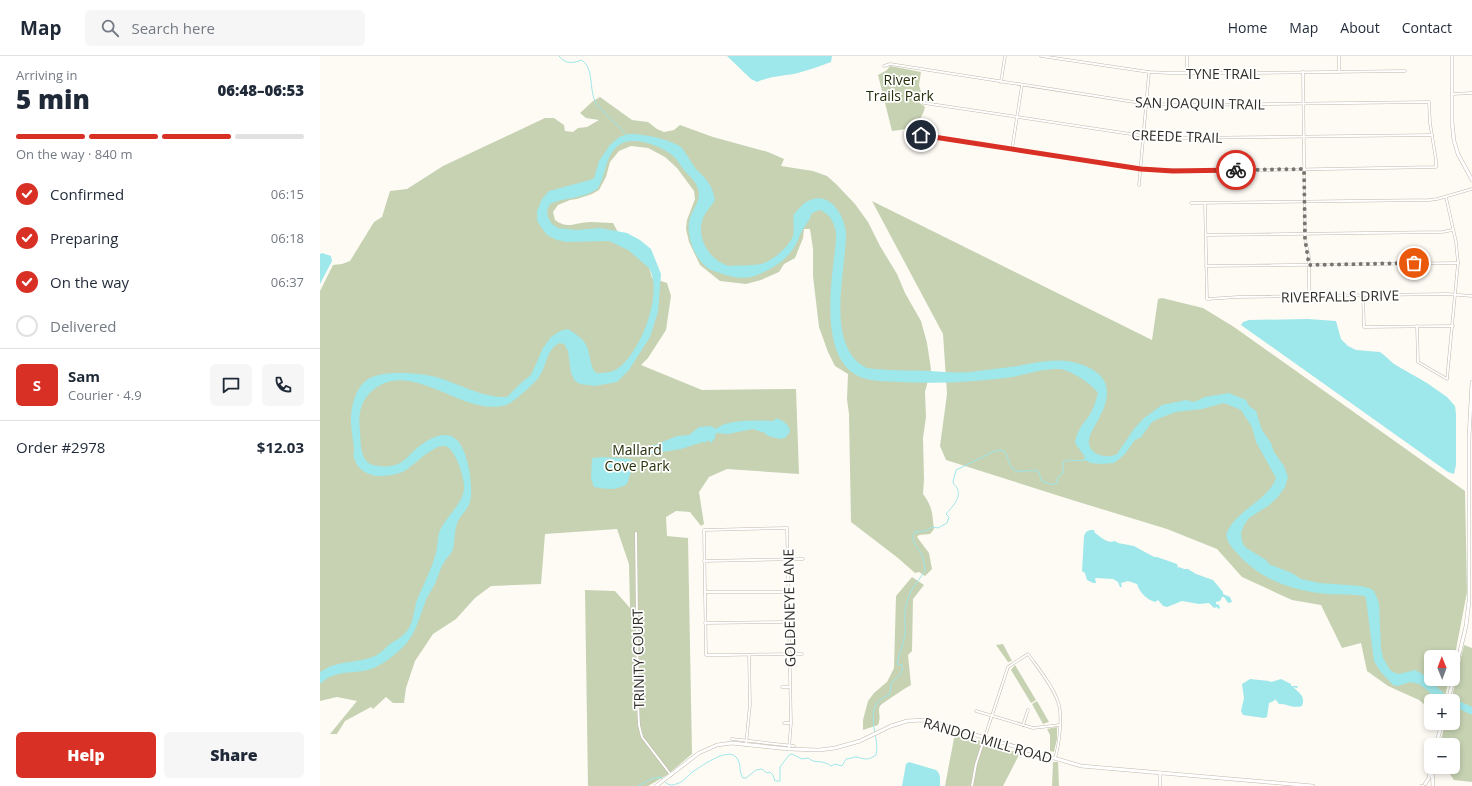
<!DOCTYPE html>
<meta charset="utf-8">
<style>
:root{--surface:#fff;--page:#f6f6f7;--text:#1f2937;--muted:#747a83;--line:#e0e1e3;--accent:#d93025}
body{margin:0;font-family:"Open Sans",sans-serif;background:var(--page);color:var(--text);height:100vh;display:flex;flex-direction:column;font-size:15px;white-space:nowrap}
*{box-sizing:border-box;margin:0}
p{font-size:13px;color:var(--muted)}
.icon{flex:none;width:22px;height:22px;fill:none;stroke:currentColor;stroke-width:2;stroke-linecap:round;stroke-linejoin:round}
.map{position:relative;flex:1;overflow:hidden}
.panel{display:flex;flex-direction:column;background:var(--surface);width:320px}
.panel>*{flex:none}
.needle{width:26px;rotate:359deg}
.buttons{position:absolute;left:1104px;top:594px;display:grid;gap:8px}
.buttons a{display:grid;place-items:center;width:36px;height:36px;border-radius:6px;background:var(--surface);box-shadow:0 2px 6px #0003;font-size:20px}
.pin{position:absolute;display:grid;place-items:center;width:34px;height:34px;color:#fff;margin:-17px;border:2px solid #fff;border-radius:50%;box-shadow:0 1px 4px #0007}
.courier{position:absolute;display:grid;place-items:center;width:40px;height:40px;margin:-20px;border:3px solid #d93025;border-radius:50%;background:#fff;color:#222;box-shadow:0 1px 5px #0007}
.summary em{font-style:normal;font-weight:800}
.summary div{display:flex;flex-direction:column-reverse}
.summary{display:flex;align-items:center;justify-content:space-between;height:68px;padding:0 16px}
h1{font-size:26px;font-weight:800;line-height:30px}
.bar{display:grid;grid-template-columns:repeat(4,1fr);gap:6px 4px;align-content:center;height:48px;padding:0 16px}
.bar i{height:5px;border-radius:3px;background:var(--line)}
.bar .selected{background:var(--accent)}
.bar p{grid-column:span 4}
.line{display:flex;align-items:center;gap:10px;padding:0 16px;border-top:1px solid var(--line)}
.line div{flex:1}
.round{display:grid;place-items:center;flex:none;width:42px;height:42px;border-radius:6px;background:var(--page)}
ol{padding:0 16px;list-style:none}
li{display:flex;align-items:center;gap:12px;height:44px}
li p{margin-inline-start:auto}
li .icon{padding:4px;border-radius:50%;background:var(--accent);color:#fff;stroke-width:4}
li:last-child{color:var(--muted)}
li i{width:22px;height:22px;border:2px solid var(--line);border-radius:50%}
.action{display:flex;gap:8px;margin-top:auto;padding:8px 16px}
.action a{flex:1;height:46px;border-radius:6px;background:var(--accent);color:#fff;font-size:16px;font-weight:800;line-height:46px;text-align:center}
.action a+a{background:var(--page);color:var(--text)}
header{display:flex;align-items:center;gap:24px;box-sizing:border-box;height:56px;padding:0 20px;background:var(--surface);border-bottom:1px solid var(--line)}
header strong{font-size:19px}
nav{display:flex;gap:22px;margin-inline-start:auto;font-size:14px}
.search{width:280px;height:36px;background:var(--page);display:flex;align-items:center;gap:10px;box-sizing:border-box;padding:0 14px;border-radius:6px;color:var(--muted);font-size:15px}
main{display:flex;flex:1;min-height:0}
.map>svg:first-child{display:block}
.green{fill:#c6d2b2}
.water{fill:#9ee7ea}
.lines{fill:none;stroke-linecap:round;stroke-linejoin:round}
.stream{stroke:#9ee7ea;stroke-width:1}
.street-casing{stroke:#c0b9ab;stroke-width:3}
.secondary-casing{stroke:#c0b9ab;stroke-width:4}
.street{stroke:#fff;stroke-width:2}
.secondary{stroke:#fff;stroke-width:3}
.done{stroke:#787570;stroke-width:4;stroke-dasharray:0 7.2}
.route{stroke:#d93025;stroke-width:5}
.labels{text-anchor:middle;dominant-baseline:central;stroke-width:3.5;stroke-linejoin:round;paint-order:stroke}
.street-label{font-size:14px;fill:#302d28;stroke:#fff}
.park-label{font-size:14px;fill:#242f08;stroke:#fff}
</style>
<header>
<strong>Map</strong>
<div class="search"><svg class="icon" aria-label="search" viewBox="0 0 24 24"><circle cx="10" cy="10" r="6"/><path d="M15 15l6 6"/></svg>Search here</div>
<nav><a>Home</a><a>Map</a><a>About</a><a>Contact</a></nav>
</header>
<main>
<section class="panel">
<div class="summary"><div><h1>5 min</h1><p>Arriving in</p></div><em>06:48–06:53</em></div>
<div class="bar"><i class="selected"></i><i class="selected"></i><i class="selected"></i><i></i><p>On the way · 840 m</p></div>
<ol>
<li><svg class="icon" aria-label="check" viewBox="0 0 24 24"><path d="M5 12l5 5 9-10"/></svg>Confirmed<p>06:15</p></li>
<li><svg class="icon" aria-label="check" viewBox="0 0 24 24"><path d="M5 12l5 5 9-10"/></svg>Preparing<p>06:18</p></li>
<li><svg class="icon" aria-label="check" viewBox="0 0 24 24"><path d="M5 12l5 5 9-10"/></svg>On the way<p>06:37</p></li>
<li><i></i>Delivered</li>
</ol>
<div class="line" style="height:72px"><b class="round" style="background:var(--accent);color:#fff">S</b><div><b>Sam</b><p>Courier · 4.9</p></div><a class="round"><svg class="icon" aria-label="chat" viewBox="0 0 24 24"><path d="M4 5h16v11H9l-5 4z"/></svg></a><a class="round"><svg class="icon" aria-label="phone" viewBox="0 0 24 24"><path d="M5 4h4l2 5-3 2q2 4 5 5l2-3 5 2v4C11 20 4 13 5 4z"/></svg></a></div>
<div class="line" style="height:52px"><div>Order #2978</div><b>$12.03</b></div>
<div class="action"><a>Help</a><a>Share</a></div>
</section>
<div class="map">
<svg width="1152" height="730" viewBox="0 0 1152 730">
<rect width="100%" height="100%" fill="#fefbf5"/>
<g class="green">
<path d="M570 10 601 16 599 29 602 39 600 42V47L605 51C600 70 590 73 572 75L558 19 567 14Z"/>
<path d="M280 41 312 64 328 66 337 73 344 76 354 74 360 69 393 81 448 96 464 103 461 110 493 115 507 120 516 128 535 148 548 166 560 190 577 218 585 237 601 265 607 287 611 313 605 336 606 361 603 382 604 423 603 438C613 451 612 458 614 473L610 478 599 479 597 481 609 497 612 513 605 520 599 516 595 517 578 502 531 466 529 358 527 343 528 318 515 310 508 296 499 271 493 220V193L490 173H484L483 182 475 202 464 208 459 216 441 224 426 228 400 225 380 209 369 186 366 173 367 164 375 143 374 135 357 112 345 101 328 92 311 90 299 95 290 106 286 121 279 134 272 138 257 143 250 144 238 149 233 156 235 164C249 174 255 166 271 166 278 166 285 167 293 167L301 182 328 207 332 222 347 227 351 240 346 274 328 302 321 309 382 334 476 333 479 418 407 413 389 421 379 436 384 468 381 470 370 456 356 455 346 461 347 480 368 482 372 698 347 719 328 730H268L265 534 295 535 310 552 309 508 297 473 225 478 221 528 171 530 155 542 136 563 113 578 95 605 86 632 84 647H73L66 641 53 653 51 651 25 665 17 678H10L37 645 17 641 0 645V235L13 209 22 208 30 205 54 166 62 161 70 135 87 133 123 110 225 62H234L244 69 245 75 253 76 258 72 267 71 279 64 266 62 260 57 273 45Z"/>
<polygon points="552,145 832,284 838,243 842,242 883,252 914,271 1145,435 1147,536 1135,599 1133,607 1133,601 1111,601 1111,623 1129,623 1124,645 1111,645 1111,654 1099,644 1068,630 1047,615 1041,587 1022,592 1001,549 972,544 922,521 897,493 847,473 752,444 626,404 620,390 627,338 623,278"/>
<path d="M592 521 604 529 593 543 592 595 588 599 591 629C587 631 561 648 560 650 557 656 562 660 558 669L543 674V664L548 645 554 637 567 626 574 612 576 540Z"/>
<polygon points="683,588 692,605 688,606 676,589"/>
<polygon points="1144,589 1152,592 1152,726 1134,724 1125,711 1133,711 1133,689 1120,689 1125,667 1133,667 1133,645 1131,645"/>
<polygon points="695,609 716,644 711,647 691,614"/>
<polygon points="717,645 729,666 723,668 712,648"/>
<polygon points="737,671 737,683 734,696 730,695 730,679 727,673"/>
<polygon points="635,677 700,697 683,730 625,730"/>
<polygon points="733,706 738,706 739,730 732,730"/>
</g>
<g class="water">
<path d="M407 0H512L511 6C500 10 489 14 478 17 464 20 450 20 437 26L431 23Z"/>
<path d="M309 78C321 77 354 84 362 92 367 99 371 106 376 113 387 124 392 128 395 144 391 151 384 157 382 165 377 185 391 205 409 210 419 209 431 210 441 208 451 206 470 190 473 180 475 172 472 165 474 158 478 154 483 147 488 145 510 134 525 160 526 178 526 215 504 291 547 312 568 315 589 314 610 315 624 316 636 317 650 316 666 314 682 312 698 310 719 306 739 301 760 308 790 318 793 337 779 362 776 369 770 376 769 384 767 398 786 404 797 398L814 373 824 362 842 349 866 344 874 346 885 341 909 337 926 344 929 350 936 355 942 374 951 387 954 396 964 410 968 421 965 431 958 441 948 450 929 462 924 469 921 477 922 485 925 491 946 504 949 508 972 517 981 523 1000 527 1040 530 1049 532 1054 535 1059 547 1061 592 1063 602 1070 614 1075 617 1079 618 1095 614 1101 617 1126 639 1152 651V659L1133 650V645H1119L1107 634 1099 628 1090 626 1078 630 1073 629 1060 615 1054 605 1046 543 1045 540C1033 538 1021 539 1008 538 974 535 940 524 917 497 912 492 904 483 907 476 917 454 949 443 956 422L936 386 932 371 926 362 921 354 904 347 882 353 856 356 840 362 832 366 821 381 815 384 804 399 794 407 781 408 771 407 765 404 762 405 765 401 755 387C756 378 761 370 766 364 772 357 776 345 778 337 772 328 750 314 740 313 724 312 707 318 692 321 655 326 617 328 580 326 566 325 551 326 538 320 502 303 510 235 514 202 515 192 518 178 514 169 511 161 507 157 500 154L492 157C490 164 485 169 482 175 480 179 479 182 477 186 470 201 458 209 444 216 429 224 416 223 400 217 397 216 393 215 389 213 374 203 365 178 370 162 373 152 382 144 378 133 376 125 369 120 364 114 360 109 357 103 353 100 342 90 312 79 299 89 284 100 287 118 278 132 265 143 245 141 230 148L227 154 228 161 232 168 238 172 257 174 280 172 307 177 320 184 331 193 341 218 338 256 330 281 309 314 297 326 275 330 260 328 255 325 251 317 248 295 244 288 239 287C226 294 227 310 219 321 215 327 193 347 186 349 143 362 91 300 52 335 40 345 38 360 40 375 41 391 40 410 60 410 66 411 73 410 78 408 86 405 89 398 95 394 104 386 118 376 131 380 148 386 154 431 150 446 148 454 139 460 137 468 134 476 135 485 133 493 131 499 127 501 125 505 120 512 118 521 115 528 112 534 108 539 106 544 99 562 96 579 82 592 72 601 60 611 48 614 30 618 15 614 0 628V616C4 614 7 612 11 610 25 605 41 606 55 600 61 597 65 592 70 588 74 585 79 583 83 579 94 570 93 556 97 544 103 529 111 515 115 500 118 492 117 485 119 477 124 462 142 450 144 433 145 423 137 399 129 392 118 383 95 409 86 414 78 419 67 420 58 420 47 419 38 414 34 402 33 399 34 396 34 393 33 383 31 374 31 364 31 350 36 329 50 322 65 314 101 317 116 321 140 328 162 342 187 341L202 326 211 319 223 292 231 281 240 275 248 273C254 277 261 281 265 287 271 296 269 310 276 317 283 317 291 317 297 313 320 298 344 237 329 212L308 194 289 185 247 186 237 184 227 179 219 168 217 164V155L222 143 229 135 270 124 274 122 279 105 290 89 299 81Z"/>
<polygon points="2,197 11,200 12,205 0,228 0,198"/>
<polygon points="988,263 1016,265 1021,283 1028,290 1036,294 1060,296 1064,299 1074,308 1107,327 1127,341 1135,350 1136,358 1136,409 1134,418 1128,416 921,269 923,266 929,264"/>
<path d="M456 362C463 364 470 369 470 376L465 382 460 383 448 380 445 377 433 373 408 378 396 377 395 382 391 387 388 384 385 387 383 386 361 393 330 398H327L325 396V392L333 389H335L357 380 369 379 379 371 391 370 396 373C406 363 439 364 454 365Z"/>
<path d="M283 401 311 403C314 411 310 418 307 428 297 435 286 433 274 431L271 423 272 402Z"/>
<path d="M770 474H774L775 477C781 481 787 488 795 485L798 487 814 490 834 501H837L857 508 858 512 859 511 864 513H868L876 518 893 524 903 536V538L910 541 912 546 908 547 904 541H902L900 545 896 546V548L899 549 900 552 898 553 897 551 894 552 889 547 879 548 862 545 847 551 843 550 838 544 835 546C826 543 820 537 817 528L808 525 801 527 802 531H800L798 526 793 523 775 522 776 527H773L767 524 765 517 762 515 764 480 766 476Z"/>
<path d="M930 623 949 625 951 626 961 623 971 628V630H978L977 632 973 631C978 636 986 640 982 650 970 653 968 647 959 648L955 643 954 645 949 647 947 661 944 662 923 659 921 655 924 642 922 628Z"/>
<path d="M589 706 616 714C621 718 620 723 620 730H582L586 708Z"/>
</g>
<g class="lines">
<g class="stream">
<path d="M239 0C245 9 254 7 262 4 274 13 269 32 275 45 276 49 280 51 283 55 290 64 300 70 307 80"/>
<path d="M345 726C348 729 352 730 356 728 362 727 367 721 371 717 380 711 407 691 416 701 422 707 418 715 423 722H426L436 714 442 713 447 717 450 716 453 719 455 725H460V711L469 699 472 698 482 703 488 702C496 708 498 704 505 707 507 707 509 709 511 710L515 708 522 710 526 703C529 703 533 701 536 701 546 703 547 705 556 699 560 683 547 663 557 647 560 643 566 641 570 638L571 628C576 620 584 620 582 609L577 608C579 597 584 588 585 578 586 571 584 563 585 556 587 537 595 529 605 515 605 510 604 505 602 499 599 492 589 485 595 476L605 475 613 471 618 472 627 467 629 461 626 458C632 451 642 442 637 432 636 430 634 429 633 426L636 414 675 395 681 394 685 396C688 401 689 409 693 413 700 419 710 412 718 415L722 425 733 429 737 427 738 421 743 417V406C750 402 758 406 765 404"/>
<polyline points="318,730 331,723 341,721 342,723"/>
</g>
<g class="street-casing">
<g id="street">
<polyline points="721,0 829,16 850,17 935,17 1085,15"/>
<polyline points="867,0 867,17"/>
<polyline points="1019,0 1019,16"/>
<polyline points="564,10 570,8 827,48 884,49 1109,46 1110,67 1116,104 1116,111 888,115 821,113 601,79 595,75"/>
<polyline points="983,16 985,183 989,201 989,240"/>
<polyline points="681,26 685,0"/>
<polyline points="1132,38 1152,37"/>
<polyline points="604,47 824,80 860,82 1112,79"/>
<polyline points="692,93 702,29"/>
<polyline points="819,129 829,16"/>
<polyline points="871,147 1109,144 1117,143 1152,133"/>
<polyline points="885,147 887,243 918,241 1127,238 1152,240"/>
<polyline points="886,179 1122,176 1133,174"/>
<polyline points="886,210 1138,207"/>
<polyline points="1043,239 1044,271 1133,270"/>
<polyline points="1097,270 1098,306 1127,323 1138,207 1136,186 1126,141"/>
<polyline points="316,477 318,648 319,669 322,681 351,719"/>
<polyline points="384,505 483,503"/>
<polyline points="385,536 468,536"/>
<polyline points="385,567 469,566"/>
<polyline points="462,631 469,631"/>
<polyline points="656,655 713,672 740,669"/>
<polyline points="464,667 470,667"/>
<polyline points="703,669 708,654"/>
<polyline points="412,683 474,690"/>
<polyline points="426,689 430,648 429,599"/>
<path d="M469 693 471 667 467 472 384 474 386 599C418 599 450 598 482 598"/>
<path d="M652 730 656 708 688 611 708 598C718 612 733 630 738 646 743 659 739 690 735 702"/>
</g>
</g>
<g class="secondary-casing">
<g id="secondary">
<polyline points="1132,0 1132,66 1134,85 1138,98 1152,124"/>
<polyline points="1128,645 1146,570 1149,545 1149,382 1152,326"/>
<polyline points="1116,689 1122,667"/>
<polyline points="1112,712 1113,730"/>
<polyline points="1105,728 1109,722 1111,710"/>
<polyline points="336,730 379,697 397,689 412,687 469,693 499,694 515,692 540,685 571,670 587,665 603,664 615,667 761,710 993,730"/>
<polyline points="840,730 840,717"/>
<polyline points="1102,730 1103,730"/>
</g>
</g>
<use href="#street" class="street"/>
<use href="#secondary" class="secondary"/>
</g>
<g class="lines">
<polyline class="done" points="916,114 984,113 985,183 989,209 1094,207"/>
<polyline class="route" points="601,79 821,113 853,115 916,114"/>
</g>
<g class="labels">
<g class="street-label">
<text x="903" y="17">TYNE TRAIL</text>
<text transform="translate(880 47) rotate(1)">SAN JOAQUIN TRAIL</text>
<text transform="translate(857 80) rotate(2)">CREEDE TRAIL</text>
<text transform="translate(1020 240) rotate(-1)">RIVERFALLS DRIVE</text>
<text transform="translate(469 552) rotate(-91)">GOLDENEYE LANE</text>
<text transform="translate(318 603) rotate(-91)">TRINITY COURT</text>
<text transform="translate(668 684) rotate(16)">RANDOL MILL ROAD</text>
</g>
<g class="park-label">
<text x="580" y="23">River<tspan x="580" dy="16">Trails Park</tspan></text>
<text x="317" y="393">Mallard<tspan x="317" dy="16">Cove Park</tspan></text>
</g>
</g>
</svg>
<div class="buttons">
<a><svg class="needle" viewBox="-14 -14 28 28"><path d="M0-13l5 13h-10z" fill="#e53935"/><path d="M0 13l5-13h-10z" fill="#747a83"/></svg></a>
<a>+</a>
<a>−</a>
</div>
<div class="pin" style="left:1094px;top:207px;background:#ea580c"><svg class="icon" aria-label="bag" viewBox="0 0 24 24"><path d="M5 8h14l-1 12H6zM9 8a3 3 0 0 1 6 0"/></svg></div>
<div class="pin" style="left:601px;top:79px;background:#1f2937"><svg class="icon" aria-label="home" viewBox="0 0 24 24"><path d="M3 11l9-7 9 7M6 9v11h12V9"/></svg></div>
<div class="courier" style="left:916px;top:114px"><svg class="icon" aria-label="bike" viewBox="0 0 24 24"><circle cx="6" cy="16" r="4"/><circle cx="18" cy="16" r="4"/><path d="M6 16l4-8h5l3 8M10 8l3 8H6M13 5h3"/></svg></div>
</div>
</main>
